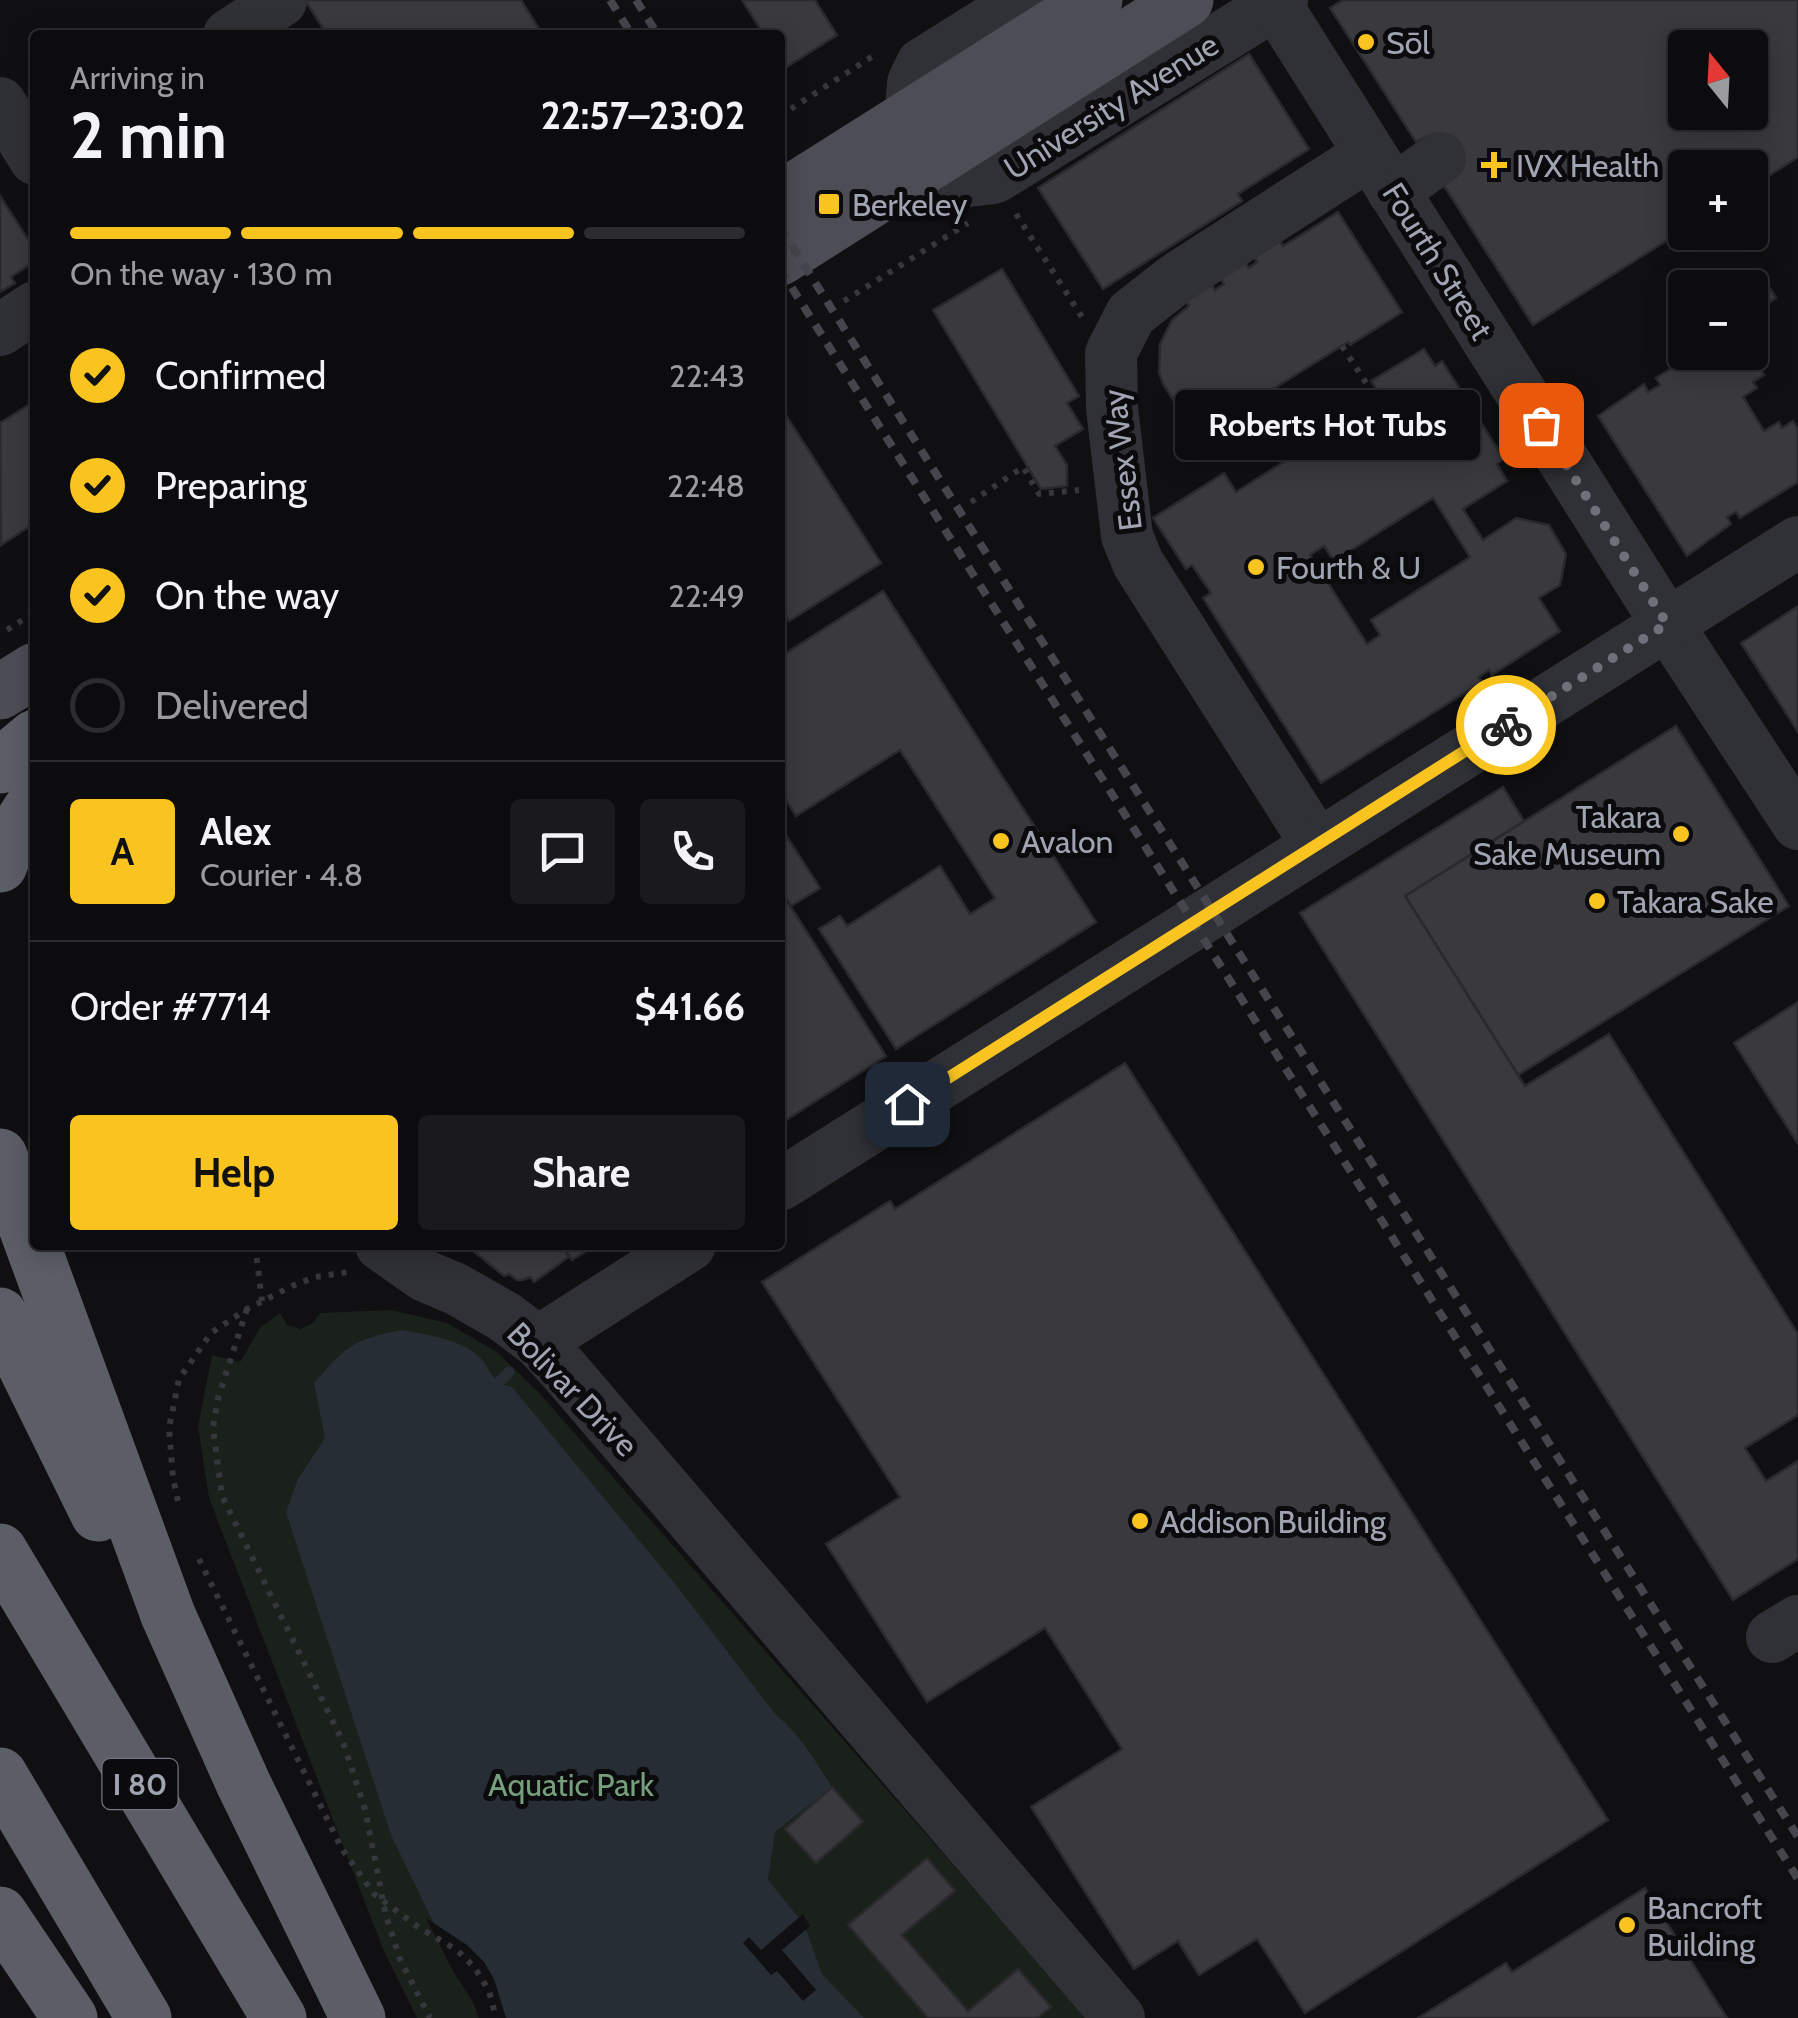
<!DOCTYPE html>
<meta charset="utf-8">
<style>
:root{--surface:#0c0b0d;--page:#1a191b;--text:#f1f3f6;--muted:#9a9b9d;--line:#2c2b2e;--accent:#f9c420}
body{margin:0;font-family:Cabin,sans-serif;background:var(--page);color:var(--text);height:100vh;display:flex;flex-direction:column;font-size:38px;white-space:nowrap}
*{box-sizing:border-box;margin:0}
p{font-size:32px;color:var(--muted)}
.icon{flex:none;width:55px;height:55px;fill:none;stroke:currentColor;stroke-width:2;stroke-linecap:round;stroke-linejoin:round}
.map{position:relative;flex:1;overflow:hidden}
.side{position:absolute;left:30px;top:30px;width:755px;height:1220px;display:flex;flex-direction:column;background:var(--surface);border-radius:10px;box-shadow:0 5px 25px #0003,0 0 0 2px var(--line)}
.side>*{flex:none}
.needle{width:65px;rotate:342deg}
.tools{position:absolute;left:1668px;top:30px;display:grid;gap:20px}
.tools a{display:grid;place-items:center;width:100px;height:100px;border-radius:10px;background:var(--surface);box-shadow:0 5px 25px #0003,0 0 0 2px var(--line);font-size:50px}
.pin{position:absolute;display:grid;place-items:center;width:85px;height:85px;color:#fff;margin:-42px;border-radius:20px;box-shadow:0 5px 15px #0006}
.courier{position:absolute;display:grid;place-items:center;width:100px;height:100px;margin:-50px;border:8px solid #f9c420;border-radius:50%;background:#fff;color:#222;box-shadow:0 2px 12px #0007}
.bubble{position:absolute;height:70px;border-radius:10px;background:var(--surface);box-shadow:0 5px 25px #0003,0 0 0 2px var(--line);font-size:32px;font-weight:700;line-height:70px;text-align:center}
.summary em{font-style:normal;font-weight:700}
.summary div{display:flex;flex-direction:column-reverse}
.summary{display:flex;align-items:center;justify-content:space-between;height:170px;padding:0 40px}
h1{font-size:65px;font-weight:700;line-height:75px}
.bar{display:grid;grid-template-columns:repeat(4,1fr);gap:15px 10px;align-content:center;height:120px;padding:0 40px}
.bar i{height:12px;border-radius:8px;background:var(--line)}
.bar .on{background:var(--accent)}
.bar p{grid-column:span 4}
.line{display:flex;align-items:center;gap:25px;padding:0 40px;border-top:2px solid var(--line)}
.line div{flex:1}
.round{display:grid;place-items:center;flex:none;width:105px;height:105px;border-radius:10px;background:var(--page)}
ol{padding:0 40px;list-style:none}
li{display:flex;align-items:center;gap:30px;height:110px}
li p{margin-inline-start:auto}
li .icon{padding:10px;border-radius:50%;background:var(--accent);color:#111;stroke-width:4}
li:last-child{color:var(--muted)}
li i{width:55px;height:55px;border:5px solid var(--line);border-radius:50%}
.button{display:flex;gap:20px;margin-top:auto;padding:20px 40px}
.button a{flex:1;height:115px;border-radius:10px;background:var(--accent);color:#111;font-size:40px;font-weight:700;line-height:115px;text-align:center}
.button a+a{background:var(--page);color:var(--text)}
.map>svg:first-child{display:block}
.green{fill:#1a211b}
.water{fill:#262d35}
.pier{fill:#100f11}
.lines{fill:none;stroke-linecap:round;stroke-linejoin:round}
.stream{stroke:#262d35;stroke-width:11}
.building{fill:#3a393e;stroke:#2a292d;stroke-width:2.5;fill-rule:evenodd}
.path{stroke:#36373d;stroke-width:6;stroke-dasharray:5 8;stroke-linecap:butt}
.minor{stroke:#303136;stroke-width:52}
.major{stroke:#4c4d55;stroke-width:55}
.highway{stroke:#5c5e67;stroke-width:55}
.rail{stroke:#45464d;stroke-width:8;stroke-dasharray:12 10;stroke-linecap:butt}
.done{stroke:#6e707a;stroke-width:10;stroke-dasharray:0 18}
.route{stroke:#f9c420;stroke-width:12}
.poi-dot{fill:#f9c420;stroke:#0b0a0c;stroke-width:4}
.labels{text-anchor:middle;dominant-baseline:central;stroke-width:10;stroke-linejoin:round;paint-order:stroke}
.shield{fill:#0b0a0c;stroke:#737680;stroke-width:2.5}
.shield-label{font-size:30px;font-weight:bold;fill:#a0a4b2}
.poi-label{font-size:32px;fill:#a0a4b2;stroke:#0b0a0c;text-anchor:start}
.street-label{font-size:32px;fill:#a0a4b2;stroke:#0b0a0c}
.park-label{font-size:32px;fill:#769f7c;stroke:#0b0a0c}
</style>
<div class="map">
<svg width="1798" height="2018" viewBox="0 0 1798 2018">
<rect width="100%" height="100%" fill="#100f11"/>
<polygon class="green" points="391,1310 447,1323 497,1352 541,1395 1087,2018 417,2018 383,1949 209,1498 198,1427 212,1355 240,1362 260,1328 280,1313 287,1325 301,1329 313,1323 320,1313"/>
<path class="water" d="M402 1330C424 1334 452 1338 472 1351 492 1364 487 1382 512 1387L676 1585 776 1715C801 1735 815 1761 832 1787L775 1832 768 1880 804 1924 822 1974 864 2018H485L438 1932 391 1835 286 1512 298 1479 325 1438 314 1383C346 1346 354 1339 402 1330Z"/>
<g class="pier">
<polygon points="803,1914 810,1926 782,1950 816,1990 803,2001 777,1971 771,1975 743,1943 749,1937 761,1950"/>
<polygon points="426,1918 467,1945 484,1962 494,1979 506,2018 479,2018 473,2002 453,1971"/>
</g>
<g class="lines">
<polyline class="stream" points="487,1394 509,1372"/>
</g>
<g class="building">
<polygon points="305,0 521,0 543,35 327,35"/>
<polygon points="742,0 815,0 837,35 785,68 780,61 780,35 764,35"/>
<path d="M1343 0H1798V157L1750 188V168H1685V229L1533 325 1444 186 1426 137 1416 142 1330 8ZM1685 48H1750V112H1685Z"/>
<polygon points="1249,54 1309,149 1238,194 1242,201 1103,289 1038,188"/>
<polygon points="0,196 35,250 35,261 11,277 15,283 0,292"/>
<polygon points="1338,212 1402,312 1350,345 1348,342 1197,437 1163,384 1159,372 1160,344 1172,320 1189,306 1186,301 1212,285 1215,290 1224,284 1221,279 1245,263 1249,268 1257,262 1254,257 1280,241 1283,246"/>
<polygon points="1002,269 1079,396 1067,403 1083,429 1055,446 1067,465 1067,486 1041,489 933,310"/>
<polygon points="1759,271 1776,298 1750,315 1750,288 1734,288"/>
<path d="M1424 349 1435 366 1442 361 1465 397 1457 402 1460 405 1454 410 1465 427 1471 424 1474 428 1482 424 1504 459 1497 464 1507 481 1463 509 1483 540 1516 518 1549 525 1566 554 1560 585 1539 598 1560 631 1492 675 1489 670 1479 677 1482 682 1321 783 1203 598 1211 593 1192 565 1186 569 1153 518 1224 473 1236 492 1373 405 1367 395 1377 390 1371 381ZM1433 498 1470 557 1371 620 1380 635 1367 644 1310 555 1324 546 1334 561Z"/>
<polygon points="1698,352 1750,352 1764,375 1753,382 1757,388 1743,397 1764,431 1779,422 1782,428 1793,421 1798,429 1798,482 1740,518 1736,512 1727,517 1731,524 1687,556 1598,416 1644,384 1648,392 1660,385 1656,378"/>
<polygon points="35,401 35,523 1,545 0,423"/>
<polygon points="780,406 881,563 789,621 780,607"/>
<polygon points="883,591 1096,922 896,1049 819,929 840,916 847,926 940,866 970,914 995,898 900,750 796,816 780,791 780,657"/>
<polygon points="1798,606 1798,732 1741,643"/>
<polygon points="1676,726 1789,906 1518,1075 1405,896"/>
<polygon points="1503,787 1524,821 1405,896 1525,1086 1609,1034 1798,1334 1798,1415 1745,1448 1766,1481 1798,1461 1798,1559 1733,1600 1300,913"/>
<polygon points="780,826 820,888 791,906 780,890"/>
<polygon points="780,890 886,1056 780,1124"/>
<polygon points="1798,1002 1798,1144 1734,1043"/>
<polygon points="1125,1063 1608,1820 1305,2013 1257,1939 1199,1975 1178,1941 1134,1969 1031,1807 1122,1749 1045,1628 927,1702 826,1544 900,1497 762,1282 890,1201 895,1209"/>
<polygon points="466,1245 562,1245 569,1257 534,1282 530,1277 523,1280 517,1280 509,1274 504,1276"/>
<polygon points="562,1245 596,1245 572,1260"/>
<polygon points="832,1787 863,1822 816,1863 785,1829"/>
<polygon points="927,1858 955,1891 902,1935 968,2011 1018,1969 1051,2007 1038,2018 928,2018 848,1925"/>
<polygon points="1645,1888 1727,2018 1418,2018 1506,1963 1512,1972"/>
</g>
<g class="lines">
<g class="path">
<polyline points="780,116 876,54"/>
<polyline points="1016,214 1082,317"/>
<polyline points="844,301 968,223"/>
<polyline points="1342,346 1372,392"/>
<polyline points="971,502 1023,467 1039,494 1079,490"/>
<polyline points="7,630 35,612"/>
<polyline points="255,1245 262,1301"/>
<polyline points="247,1309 218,1398 213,1428 222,1496 343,1742 365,1809 386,1916 400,1959 430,2018"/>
<polyline points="178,1501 173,1478 169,1428 179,1379 211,1333 247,1309 292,1286 315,1277 349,1272"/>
<polyline points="199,1559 342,1849 374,1894 418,1927 457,1950 475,1968 489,1991 496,2018"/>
</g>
<g class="minor">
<polyline points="1024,0 922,64 913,83 911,109 921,134 933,150 953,172 969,181 994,178 1282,0"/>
<polyline points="1273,0 1667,624 1798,824"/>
<polyline points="229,35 281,1"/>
<polyline points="0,103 35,159"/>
<polyline points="1393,191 1440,158"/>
<polyline points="0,330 35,307"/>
<polyline points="1317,845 1138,563 1127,536 1112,408 1111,353 1131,314 1177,278 1370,154"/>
<polyline points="780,1185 1798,542"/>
<polyline points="381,1245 425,1276 456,1289 505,1317 538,1342 563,1369 1119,2018"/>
<polyline points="538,1342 690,1245"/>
<polyline points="1772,1637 1798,1621"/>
</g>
<g class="major">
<polyline points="780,199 1095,0"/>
<polyline points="780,258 1186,0"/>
<polyline points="0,692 35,670"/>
</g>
<g class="highway">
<polyline points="0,766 35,737"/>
<polyline points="0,865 7,846 35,802"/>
<polyline points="0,1156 168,1615 244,1785 358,2018"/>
<polyline points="0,1315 98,1514"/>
<polyline points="0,1551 279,2018"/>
<polyline points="0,1775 144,2018"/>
<polyline points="0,1914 70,2018"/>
</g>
<g class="rail">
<polyline points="610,0 632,35"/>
<polyline points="636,0 658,35"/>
<polyline points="780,227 1798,1837"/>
<polyline points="780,269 1798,1879"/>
</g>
</g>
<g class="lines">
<polyline class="done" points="1506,725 1667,624 1541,425"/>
<polyline class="route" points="907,1104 1506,725"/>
</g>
<g class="poi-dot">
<circle cx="1366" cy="42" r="10"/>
<path d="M1489 150h10v10h10v10h-10v10h-10v-10h-10v-10h10z"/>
<rect x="817" y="192" width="24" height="24" rx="5"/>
<circle cx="1256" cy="567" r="10"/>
<circle cx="1681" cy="834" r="10"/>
<circle cx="1001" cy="841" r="10"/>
<circle cx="1597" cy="901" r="10"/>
<circle cx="1140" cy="1521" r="10"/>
<circle cx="1627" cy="1925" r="10"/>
</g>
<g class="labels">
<rect class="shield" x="102.5" y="1759" width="75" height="50" rx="8"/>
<g class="shield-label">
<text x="140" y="1784">I 80</text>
</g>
<g class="poi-label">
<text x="1386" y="42">Sōl</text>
<text x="1516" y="165">IVX Health</text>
<text x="852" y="204">Berkeley</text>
<text x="1276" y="567">Fourth &amp; U</text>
<text x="1661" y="816" text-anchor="end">Takara<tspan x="1661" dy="37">Sake Museum</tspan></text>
<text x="1021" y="841">Avalon</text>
<text x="1617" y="901">Takara Sake</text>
<text x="1160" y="1521">Addison Building</text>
<text x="1647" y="1907">Bancroft<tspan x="1647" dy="37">Building</tspan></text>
</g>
<g class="street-label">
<text transform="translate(1111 106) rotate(-32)">University Avenue</text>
<text transform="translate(1438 261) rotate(58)">Fourth Street</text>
<text transform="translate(1122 460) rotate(-97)">Essex Way</text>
<text transform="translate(573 1389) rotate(46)">Bolivar Drive</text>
</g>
<g class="park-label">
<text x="571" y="1784">Aquatic Park</text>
</g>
</g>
</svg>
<div class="tools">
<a><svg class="needle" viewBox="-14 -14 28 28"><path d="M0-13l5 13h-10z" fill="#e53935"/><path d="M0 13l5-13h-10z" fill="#9a9b9d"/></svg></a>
<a>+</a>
<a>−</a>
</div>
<div class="pin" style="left:1541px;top:425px;background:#ea580c"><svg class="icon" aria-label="bag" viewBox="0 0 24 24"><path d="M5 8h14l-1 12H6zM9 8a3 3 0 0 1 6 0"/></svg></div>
<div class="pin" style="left:907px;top:1104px;background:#1f2937"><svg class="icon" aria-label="home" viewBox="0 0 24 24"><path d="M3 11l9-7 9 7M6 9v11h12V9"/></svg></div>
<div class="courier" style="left:1506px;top:725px"><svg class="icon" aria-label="bike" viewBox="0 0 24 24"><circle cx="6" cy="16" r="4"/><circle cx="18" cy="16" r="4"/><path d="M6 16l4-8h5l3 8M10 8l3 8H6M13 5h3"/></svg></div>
<div class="bubble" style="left:1175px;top:390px;width:305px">Roberts Hot Tubs</div>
<section class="side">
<div class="summary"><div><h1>2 min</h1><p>Arriving in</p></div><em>22:57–23:02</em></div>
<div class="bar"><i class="on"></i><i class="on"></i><i class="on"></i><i></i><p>On the way · 130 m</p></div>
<ol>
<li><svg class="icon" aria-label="check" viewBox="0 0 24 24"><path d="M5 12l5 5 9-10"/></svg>Confirmed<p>22:43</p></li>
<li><svg class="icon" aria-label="check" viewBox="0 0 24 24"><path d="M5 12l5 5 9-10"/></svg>Preparing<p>22:48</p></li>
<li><svg class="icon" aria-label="check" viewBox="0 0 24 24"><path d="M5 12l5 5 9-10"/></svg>On the way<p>22:49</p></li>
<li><i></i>Delivered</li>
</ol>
<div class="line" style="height:180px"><b class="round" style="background:var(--accent);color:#111">A</b><div><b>Alex</b><p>Courier · 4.8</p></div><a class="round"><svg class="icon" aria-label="chat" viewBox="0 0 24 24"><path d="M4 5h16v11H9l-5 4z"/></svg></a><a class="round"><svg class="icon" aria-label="phone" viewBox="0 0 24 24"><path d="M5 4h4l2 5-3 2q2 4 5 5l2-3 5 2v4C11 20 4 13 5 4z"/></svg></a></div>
<div class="line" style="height:130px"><div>Order #7714</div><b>$41.66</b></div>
<div class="button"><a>Help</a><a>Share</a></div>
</section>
</div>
